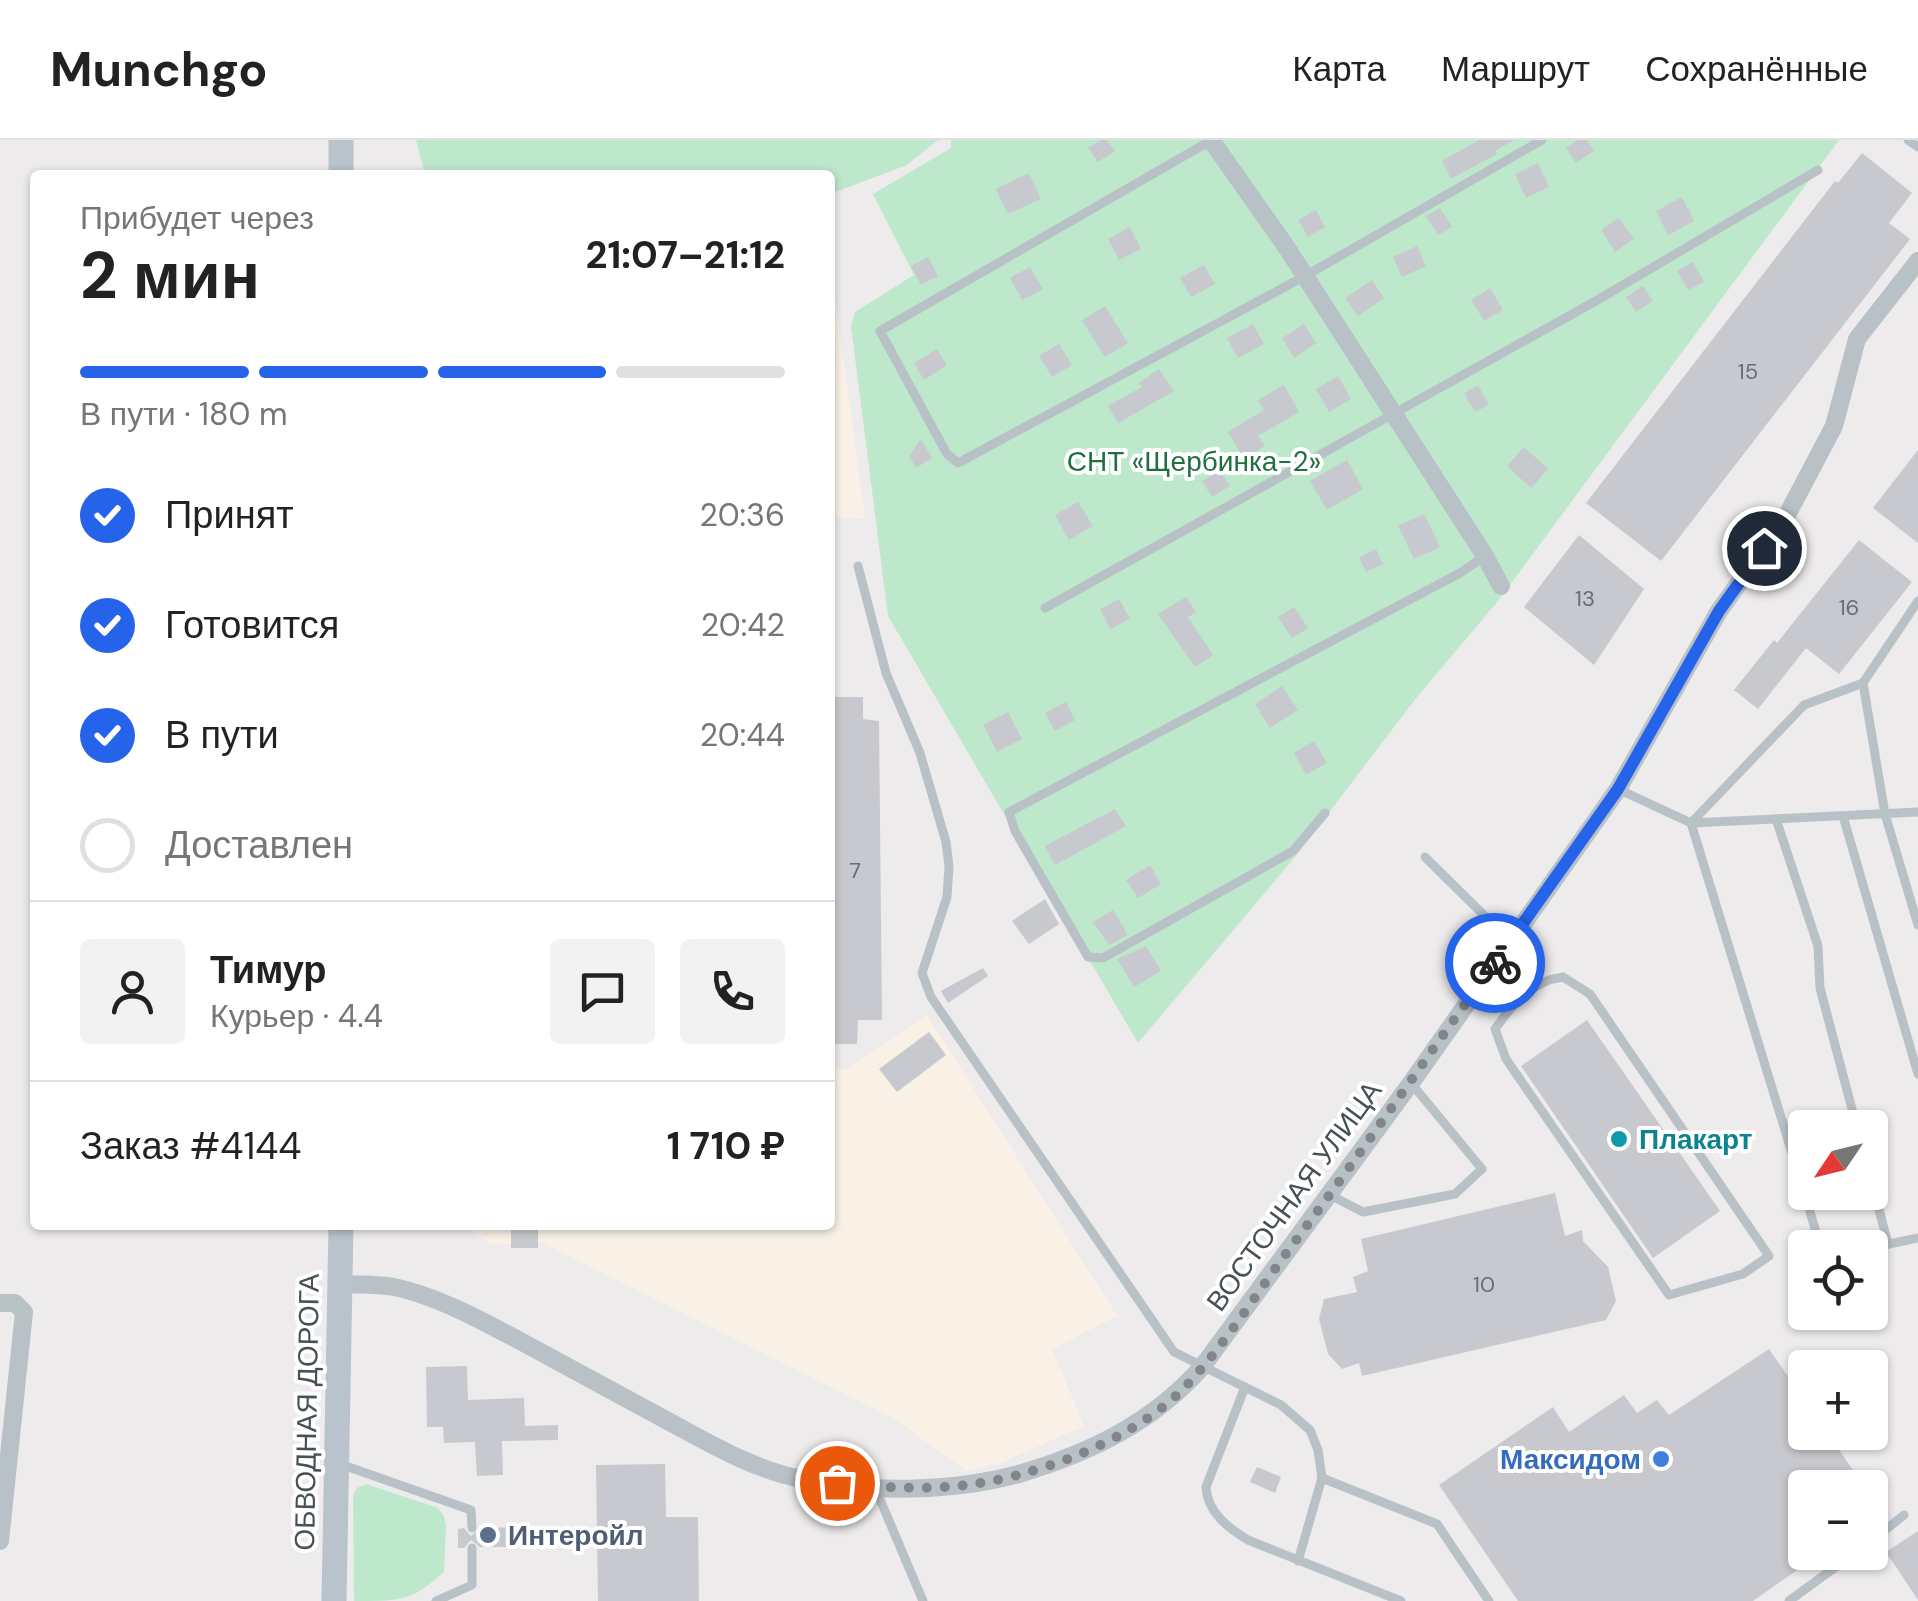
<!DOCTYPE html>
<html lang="ru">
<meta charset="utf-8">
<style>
:root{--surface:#fff;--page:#f2f2f2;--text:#222;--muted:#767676;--line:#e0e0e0;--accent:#2563eb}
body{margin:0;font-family:"DM Sans",sans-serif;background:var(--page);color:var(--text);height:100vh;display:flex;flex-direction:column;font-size:38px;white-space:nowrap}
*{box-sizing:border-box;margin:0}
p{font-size:32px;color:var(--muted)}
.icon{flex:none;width:55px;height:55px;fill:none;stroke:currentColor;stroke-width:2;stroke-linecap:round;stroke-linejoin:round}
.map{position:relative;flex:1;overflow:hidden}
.details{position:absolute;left:30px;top:30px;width:805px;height:1060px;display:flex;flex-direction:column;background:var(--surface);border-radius:10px;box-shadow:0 2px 8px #0004}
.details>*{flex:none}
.needle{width:65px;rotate:235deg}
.tools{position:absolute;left:1788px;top:970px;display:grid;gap:20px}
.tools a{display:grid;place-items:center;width:100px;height:100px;border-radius:10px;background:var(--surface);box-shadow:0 2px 8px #0004;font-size:50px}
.pin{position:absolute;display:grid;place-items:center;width:85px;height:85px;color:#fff;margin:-42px;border:5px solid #fff;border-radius:50%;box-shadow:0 2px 10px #0007}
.courier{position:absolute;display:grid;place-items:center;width:100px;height:100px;margin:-50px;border:8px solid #2563eb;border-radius:50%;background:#fff;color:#222;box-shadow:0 2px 12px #0007}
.overview em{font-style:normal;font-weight:700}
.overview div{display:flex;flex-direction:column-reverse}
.overview{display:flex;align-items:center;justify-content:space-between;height:170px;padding:0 50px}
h1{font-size:65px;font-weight:700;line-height:75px}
.bar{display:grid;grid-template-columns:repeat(4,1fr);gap:15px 10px;align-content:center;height:120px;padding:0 50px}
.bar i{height:12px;border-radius:8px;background:var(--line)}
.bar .on{background:var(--accent)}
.bar p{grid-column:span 4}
.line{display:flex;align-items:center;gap:25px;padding:0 50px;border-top:2px solid var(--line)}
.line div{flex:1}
.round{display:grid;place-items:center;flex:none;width:105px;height:105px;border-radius:10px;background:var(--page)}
ol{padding:0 50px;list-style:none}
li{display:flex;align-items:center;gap:30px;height:110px}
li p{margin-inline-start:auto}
li .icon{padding:10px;border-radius:50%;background:var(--accent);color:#fff;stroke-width:4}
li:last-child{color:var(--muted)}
li i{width:55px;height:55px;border:5px solid var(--line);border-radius:50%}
header{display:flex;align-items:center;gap:60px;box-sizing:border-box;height:140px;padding:0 50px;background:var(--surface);border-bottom:2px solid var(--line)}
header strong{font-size:48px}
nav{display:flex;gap:55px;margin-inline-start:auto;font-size:35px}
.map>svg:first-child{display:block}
.commercial{fill:#f9f1e5}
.green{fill:#bde8cb}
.building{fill:#c7c9ce}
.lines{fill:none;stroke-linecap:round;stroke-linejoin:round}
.service{stroke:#b8c1c6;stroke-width:9}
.minor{stroke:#b8c1c6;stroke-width:18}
.secondary{stroke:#b9c3cc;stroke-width:25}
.done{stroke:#81868a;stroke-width:10;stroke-dasharray:0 18}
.route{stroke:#2563eb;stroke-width:12}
.culture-dot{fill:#0f9aa8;stroke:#fff;stroke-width:4}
.shop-dot{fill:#3f7fe0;stroke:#fff;stroke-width:4}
.service-dot{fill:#5c6f8a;stroke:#fff;stroke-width:4}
.labels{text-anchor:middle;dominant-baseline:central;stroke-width:8;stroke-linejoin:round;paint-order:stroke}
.number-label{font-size:22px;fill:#666e74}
.park-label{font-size:28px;fill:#206f42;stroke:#fff}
.culture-label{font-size:28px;font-weight:bold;fill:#0d838f;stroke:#fff;text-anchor:start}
.street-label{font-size:28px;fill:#465056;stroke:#fff}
.shop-label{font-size:28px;font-weight:bold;fill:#366cbe;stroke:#fff;text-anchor:end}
.service-label{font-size:28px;font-weight:bold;fill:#4e5e75;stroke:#fff;text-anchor:start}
</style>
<header>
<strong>Munchgo</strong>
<nav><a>Карта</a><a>Маршрут</a><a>Сохранённые</a></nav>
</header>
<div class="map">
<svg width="1918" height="1461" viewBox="0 0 1918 1461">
<rect width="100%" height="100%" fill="#eeebec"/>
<g class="commercial">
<polygon points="830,120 865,379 830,377"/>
<polygon points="927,875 1117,1176 1052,1209 1084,1286 1003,1322 967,1331 893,1278 542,1102 492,1105 461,1085 830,1085 830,929 847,929"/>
</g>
<g class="green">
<polygon points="416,0 938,0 907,25 830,54 830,35 425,35"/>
<polygon points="951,0 1839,0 1498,461 1417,557 1295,717 1138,903 888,476 851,186 855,172 914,135 873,54 951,8"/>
<path d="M366 1344 438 1368 444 1376 446 1386 444 1432C411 1461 403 1461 354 1461L353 1356 357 1348Z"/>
</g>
<g class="building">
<polygon points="1101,0 1107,0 1115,11 1098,22 1088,8"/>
<polygon points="1479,0 1514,0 1495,11 1497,14 1451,39 1442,21"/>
<polygon points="1577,0 1587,0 1594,11 1576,23 1566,8"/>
<polygon points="1862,13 1912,53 1889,83 1910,99 1661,421 1586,363 1835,41 1838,43"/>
<polygon points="1538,23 1549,47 1526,58 1515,34"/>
<polygon points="1029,33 1041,59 1008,74 996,49"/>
<polygon points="1682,57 1694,81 1668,95 1656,71"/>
<polygon points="1440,68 1452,87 1438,95 1426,76"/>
<polygon points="1316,70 1325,87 1308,97 1298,80"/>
<polygon points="1619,78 1634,99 1615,112 1601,90"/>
<polygon points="1130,87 1141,109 1119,120 1108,99"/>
<polygon points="1417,106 1426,126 1402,137 1393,117"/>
<polygon points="928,117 938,136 921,145 911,126"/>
<polygon points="1693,122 1704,142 1688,150 1677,131"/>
<polygon points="1204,125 1215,144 1191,157 1180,138"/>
<polygon points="1030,127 1043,149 1022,160 1010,138"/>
<polygon points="1372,140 1384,158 1358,176 1345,158"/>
<polygon points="1643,146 1653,161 1636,172 1626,157"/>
<polygon points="1490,148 1503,170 1484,181 1471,160"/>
<polygon points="1105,166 1128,203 1105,217 1082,180"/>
<polygon points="1253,184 1264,204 1238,218 1227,198"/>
<polygon points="1304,184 1316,203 1294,218 1282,198"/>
<polygon points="1059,204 1072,225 1052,237 1039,216"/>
<polygon points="937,209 947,225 924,240 914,223"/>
<polygon points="1159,229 1174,251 1118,283 1108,266 1142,247 1139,243"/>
<polygon points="1338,236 1351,259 1329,272 1316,249"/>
<polygon points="1284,245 1299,272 1258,296 1265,306 1244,319 1228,292 1264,270 1258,260"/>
<polygon points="1478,245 1489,265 1475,272 1464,253"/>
<polygon points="921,299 932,318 916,328 909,316"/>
<polygon points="1524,307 1548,329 1531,348 1507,326"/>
<polygon points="1918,310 1918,403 1873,368"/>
<polygon points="1347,320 1363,349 1327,370 1310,341"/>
<polygon points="1220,330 1230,346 1212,357 1202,341"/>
<polygon points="1078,362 1093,386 1069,400 1055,375"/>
<polygon points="1424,374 1440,407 1414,419 1398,386"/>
<polygon points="1579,395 1644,449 1594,525 1524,467"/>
<polygon points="1859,400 1912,442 1839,534 1806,508 1758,569 1734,550 1774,500 1777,503"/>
<polygon points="1376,409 1383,424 1366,432 1359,418"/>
<polygon points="1186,457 1196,472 1188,477 1213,515 1195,527 1158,474"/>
<polygon points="1119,459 1130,479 1110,489 1100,469"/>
<polygon points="1294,467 1308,488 1292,498 1278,477"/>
<polygon points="1282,546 1298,570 1270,588 1255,564"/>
<polygon points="830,557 863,557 863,579 879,581 882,880 858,880 857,904 830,904"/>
<polygon points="1066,562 1075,580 1055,591 1045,573"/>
<polygon points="1008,572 1022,599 997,612 983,585"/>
<polygon points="1314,601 1327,623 1306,635 1294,613"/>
<polygon points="1115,669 1126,686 1055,725 1045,706"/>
<polygon points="1150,725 1161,744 1138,758 1126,740"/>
<polygon points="1045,759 1059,784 1029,804 1012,781"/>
<polygon points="1113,770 1128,795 1109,805 1093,782"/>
<polygon points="1146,806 1161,831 1134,847 1117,819"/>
<polygon points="983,828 988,836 948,863 941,851"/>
<polygon points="1587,880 1720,1071 1653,1118 1521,926"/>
<polygon points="929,892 946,915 897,952 879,929"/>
<polygon points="1555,1053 1565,1096 1582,1090 1583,1101 1608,1127 1616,1161 1606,1180 1362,1236 1359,1223 1342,1229 1328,1214 1319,1179 1324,1159 1357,1152 1353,1137 1368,1131 1361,1099"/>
<rect x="511" y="1085" width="27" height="23"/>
<polygon points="1769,1209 1805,1261 1805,1292 1827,1292 1865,1348 1805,1348 1805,1412 1823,1412 1753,1461 1518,1461 1439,1345 1553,1267 1569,1292 1624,1255 1637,1273 1657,1260 1669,1275"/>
<polygon points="467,1226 468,1260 524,1258 525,1286 558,1285 558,1300 502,1301 503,1335 477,1336 475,1302 444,1303 443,1287 427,1287 426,1227"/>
<polygon points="665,1324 666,1377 698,1377 699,1461 598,1461 596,1325"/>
<polygon points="1257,1327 1281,1337 1275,1353 1250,1342"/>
<polygon points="520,1387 520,1407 480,1407 471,1400 464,1408 458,1408 458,1389 464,1388 471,1396 480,1388"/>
<polygon points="1918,1391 1918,1460 1886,1412"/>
</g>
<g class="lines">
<g class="service">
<polyline points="1908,0 1918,7"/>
<polyline points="1210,1 880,191 947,314 958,323 1305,136 1542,0"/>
<polyline points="858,426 886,533 920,613 946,702 949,726 947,757 922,833 931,857 1174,1212 1281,1265 1310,1290 1318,1310 1322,1338 1298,1421"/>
<polyline points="1045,468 1594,162 1818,30"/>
<polyline points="1863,543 1885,674 1918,785"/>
<polyline points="1618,649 1691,683 1918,672"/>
<polyline points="1325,673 1293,711 1103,818 1088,817 1015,691 1009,672 1460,433 1485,416"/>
<polyline points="1843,676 1918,934"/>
<polyline points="1776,679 1818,806 1820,848 1857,988"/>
<polyline points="1691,683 1821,1108"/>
<polyline points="1691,683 1804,565 1863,543 1918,461"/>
<polyline points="1425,717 1511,802"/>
<polyline points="1491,828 1526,852"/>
<path d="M1563 837 1590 854 1769 1116 1743 1134 1669 1155 1506 919 1495 889C1513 864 1531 841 1563 837Z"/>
<polyline points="1870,1035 1888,1104"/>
<polyline points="1330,1055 1363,1072 1455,1054 1482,1029 1411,943"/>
<polyline points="1870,1108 1918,1098"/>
<path d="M1245 1247 1206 1347C1207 1372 1228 1388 1248 1400L1401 1461"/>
<polyline points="340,1324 471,1370 472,1388"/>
<polyline points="1322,1338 1437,1384 1489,1461"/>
<polyline points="876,1350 923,1461"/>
<polyline points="1870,1402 1904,1375"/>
<polyline points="436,1461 472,1445 472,1408"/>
<polyline points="1789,1461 1856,1412"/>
</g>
<g class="minor">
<polyline points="1211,0 1287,108 1485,416 1501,446"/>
<path d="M341 1144C358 1145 377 1144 394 1147 443 1157 501 1191 546 1215 590 1239 635 1263 679 1287 716 1307 755 1329 797 1338 865 1354 955 1352 1022 1333 1092 1312 1153 1282 1202 1227L1411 943 1618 649 1719 471 1786 377 1834 286 1857 199 1918 121"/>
<polyline points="0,1163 15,1163 24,1172 0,1401"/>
</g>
<g class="secondary">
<polyline points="341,35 341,0"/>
<polyline points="334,1461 341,1085"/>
</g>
</g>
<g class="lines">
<path class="done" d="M837 1343C877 1347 918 1350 958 1346 1030 1339 1128 1303 1180 1252 1222 1210 1255 1155 1291 1107 1361 1014 1426 917 1495 823"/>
<polyline class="route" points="1495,823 1618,649 1719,471 1764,408"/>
</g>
<circle class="culture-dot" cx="1619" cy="999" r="10"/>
<circle class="shop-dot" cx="1661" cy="1319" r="10"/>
<circle class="service-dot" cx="488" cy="1395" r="10"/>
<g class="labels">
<g class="number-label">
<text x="1748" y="231">15</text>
<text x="1585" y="458">13</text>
<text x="1849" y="467">16</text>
<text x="855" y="730">7</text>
<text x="1484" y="1144">10</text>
</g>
<g class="park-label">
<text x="1194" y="321">СНТ «Щербинка-2»</text>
</g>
<g class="culture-label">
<text x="1639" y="999">Плакарт</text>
</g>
<g class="street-label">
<text transform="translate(1294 1056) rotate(-54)">ВОСТОЧНАЯ УЛИЦА</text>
<text transform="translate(307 1272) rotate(-89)">ОБВОДНАЯ ДОРОГА</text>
</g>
<g class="shop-label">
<text x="1641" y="1319">Максидом</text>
</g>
<g class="service-label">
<text x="508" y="1395">Интеройл</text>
</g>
</g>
</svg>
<div class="tools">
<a><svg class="needle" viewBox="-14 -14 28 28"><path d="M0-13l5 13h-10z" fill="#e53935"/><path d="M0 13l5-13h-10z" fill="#767676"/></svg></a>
<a><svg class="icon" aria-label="locate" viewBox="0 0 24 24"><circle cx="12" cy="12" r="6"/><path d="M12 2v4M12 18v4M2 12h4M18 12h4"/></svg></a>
<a>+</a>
<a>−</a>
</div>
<div class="pin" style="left:837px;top:1343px;background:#ea580c"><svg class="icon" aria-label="bag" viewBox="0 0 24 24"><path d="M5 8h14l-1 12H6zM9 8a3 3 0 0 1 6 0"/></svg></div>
<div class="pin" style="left:1764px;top:408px;background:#1f2937"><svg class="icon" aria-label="home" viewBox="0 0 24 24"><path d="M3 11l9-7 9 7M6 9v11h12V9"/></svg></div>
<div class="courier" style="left:1495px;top:823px"><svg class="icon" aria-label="bike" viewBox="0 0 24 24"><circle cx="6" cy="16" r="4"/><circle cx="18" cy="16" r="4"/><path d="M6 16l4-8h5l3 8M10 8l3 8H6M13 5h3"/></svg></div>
<section class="details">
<div class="overview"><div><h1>2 мин</h1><p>Прибудет через</p></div><em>21:07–21:12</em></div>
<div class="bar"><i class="on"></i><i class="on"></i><i class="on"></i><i></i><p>В пути · 180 m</p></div>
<ol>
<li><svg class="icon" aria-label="check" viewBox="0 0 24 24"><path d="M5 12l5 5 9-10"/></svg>Принят<p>20:36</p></li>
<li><svg class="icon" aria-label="check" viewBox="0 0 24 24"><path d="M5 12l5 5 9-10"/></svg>Готовится<p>20:42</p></li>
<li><svg class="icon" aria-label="check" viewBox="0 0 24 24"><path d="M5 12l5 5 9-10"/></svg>В пути<p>20:44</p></li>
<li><i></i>Доставлен</li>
</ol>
<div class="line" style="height:180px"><a class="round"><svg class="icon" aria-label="person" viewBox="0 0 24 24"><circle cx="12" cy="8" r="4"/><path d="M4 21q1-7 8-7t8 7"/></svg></a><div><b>Тимур</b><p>Курьер · 4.4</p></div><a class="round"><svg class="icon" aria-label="chat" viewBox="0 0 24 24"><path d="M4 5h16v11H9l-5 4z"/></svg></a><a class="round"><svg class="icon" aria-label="phone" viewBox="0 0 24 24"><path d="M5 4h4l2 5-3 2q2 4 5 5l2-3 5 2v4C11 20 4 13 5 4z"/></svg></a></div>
<div class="line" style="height:130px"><div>Заказ #4144</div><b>1 710 ₽</b></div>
</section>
</div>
